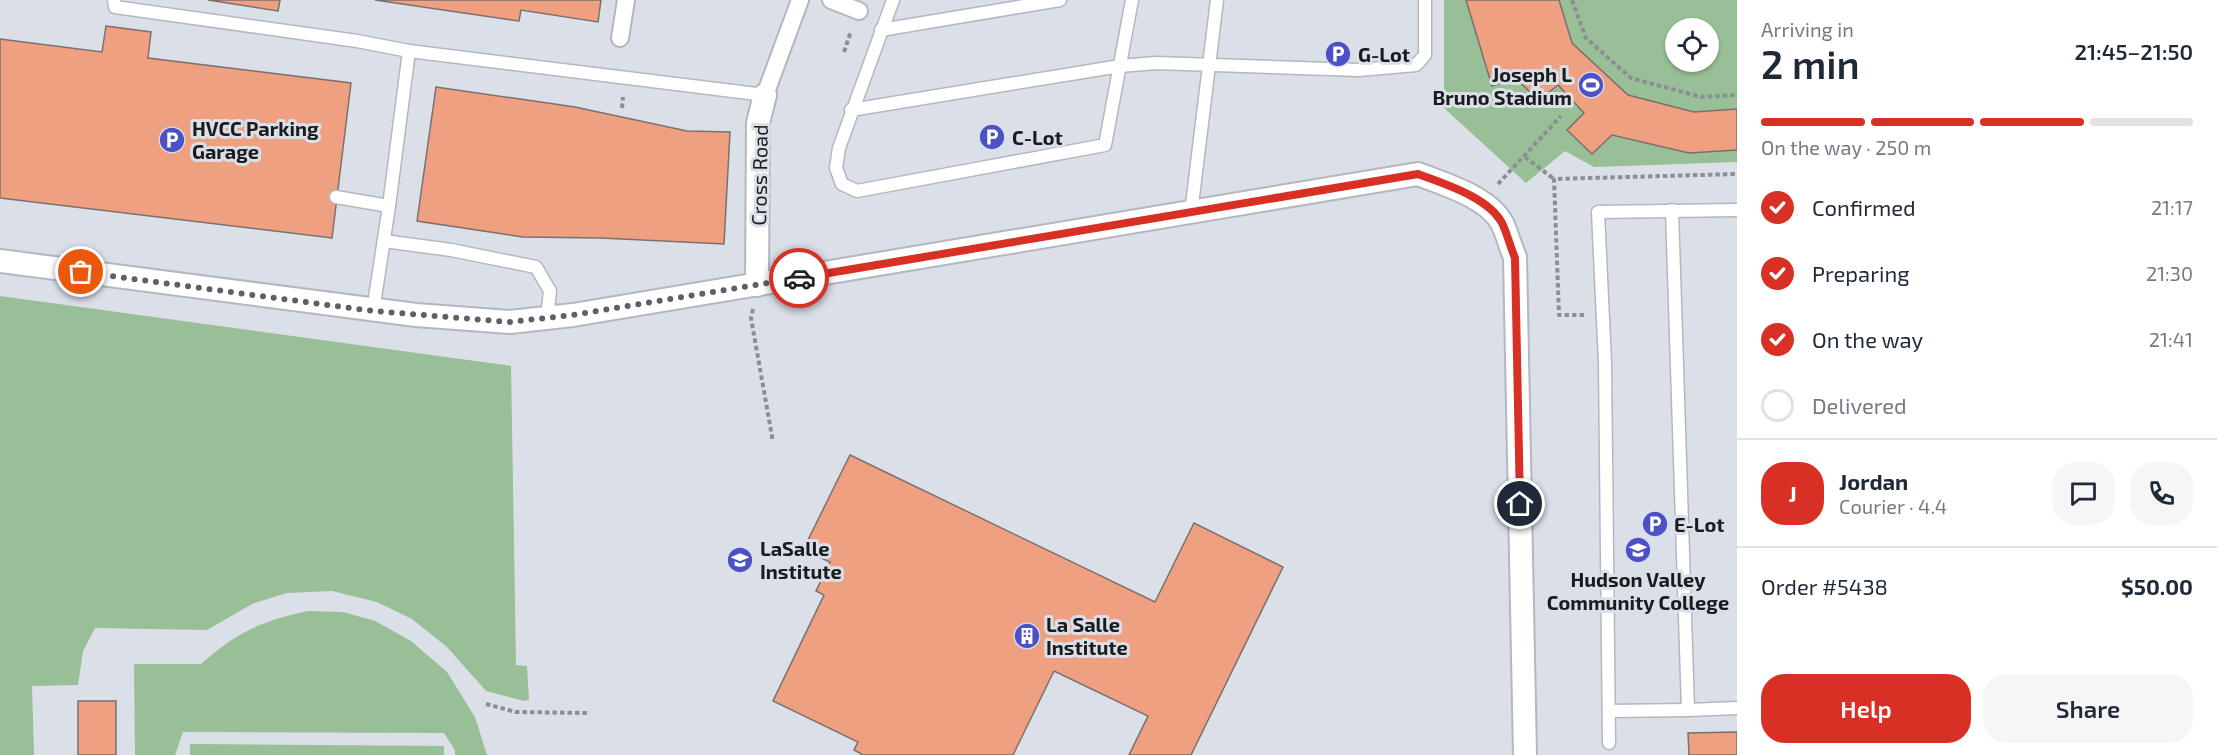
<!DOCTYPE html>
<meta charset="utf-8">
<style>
:root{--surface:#fff;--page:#f6f6f7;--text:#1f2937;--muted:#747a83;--line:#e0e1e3;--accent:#d93025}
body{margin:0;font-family:"Exo 2",sans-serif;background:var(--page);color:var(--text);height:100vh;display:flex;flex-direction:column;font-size:22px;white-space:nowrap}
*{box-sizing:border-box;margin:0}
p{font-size:20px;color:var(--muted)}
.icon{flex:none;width:33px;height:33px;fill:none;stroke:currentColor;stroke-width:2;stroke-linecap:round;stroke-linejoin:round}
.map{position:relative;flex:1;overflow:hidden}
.side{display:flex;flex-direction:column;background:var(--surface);width:480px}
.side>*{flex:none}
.controls{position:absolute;left:1665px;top:18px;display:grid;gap:12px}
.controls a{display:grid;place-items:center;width:54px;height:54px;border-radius:50%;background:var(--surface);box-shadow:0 2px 4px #0004;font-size:30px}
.pin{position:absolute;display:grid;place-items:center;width:51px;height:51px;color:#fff;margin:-26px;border:3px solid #fff;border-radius:50%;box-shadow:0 2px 6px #0007}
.courier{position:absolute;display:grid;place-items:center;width:60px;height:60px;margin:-30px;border:4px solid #d93025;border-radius:50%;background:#fff;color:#222;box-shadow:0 2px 8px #0007}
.overview em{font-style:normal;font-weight:600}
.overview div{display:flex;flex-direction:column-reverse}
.overview{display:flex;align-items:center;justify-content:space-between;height:102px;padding:0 24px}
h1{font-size:39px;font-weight:600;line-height:45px}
.bar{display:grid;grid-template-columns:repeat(4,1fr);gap:9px 6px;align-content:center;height:72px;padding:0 24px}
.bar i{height:8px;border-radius:4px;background:var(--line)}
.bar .active{background:var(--accent)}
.bar p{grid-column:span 4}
.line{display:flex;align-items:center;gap:15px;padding:0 24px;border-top:2px solid var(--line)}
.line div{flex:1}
.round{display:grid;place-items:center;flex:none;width:63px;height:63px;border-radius:24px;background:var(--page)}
ol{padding:0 24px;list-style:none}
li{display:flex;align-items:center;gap:18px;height:66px}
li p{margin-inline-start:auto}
li .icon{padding:6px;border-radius:50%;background:var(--accent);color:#fff;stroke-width:4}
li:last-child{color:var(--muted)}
li i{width:33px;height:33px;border:3px solid var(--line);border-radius:50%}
.button{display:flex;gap:12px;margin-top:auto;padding:12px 24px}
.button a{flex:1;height:69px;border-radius:24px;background:var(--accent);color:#fff;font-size:24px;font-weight:600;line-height:69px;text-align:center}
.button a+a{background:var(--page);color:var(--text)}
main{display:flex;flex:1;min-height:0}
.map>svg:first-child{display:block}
.green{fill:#98bf95;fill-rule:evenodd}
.building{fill:#efa081;stroke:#7a706d;stroke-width:1.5}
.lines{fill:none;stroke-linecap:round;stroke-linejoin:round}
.service-casing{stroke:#b3b7c0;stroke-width:15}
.pedestrian-casing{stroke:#b3b7c0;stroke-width:20}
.minor-casing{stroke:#b3b7c0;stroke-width:26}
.path{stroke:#8b8e95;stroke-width:4;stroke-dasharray:4.5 3;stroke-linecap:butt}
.service{stroke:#fff;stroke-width:12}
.pedestrian{stroke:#fff;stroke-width:16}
.minor{stroke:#fff;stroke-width:22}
.done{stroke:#5e6065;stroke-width:6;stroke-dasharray:0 10.8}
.route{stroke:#d93025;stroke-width:8}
.labels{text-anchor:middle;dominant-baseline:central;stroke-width:6;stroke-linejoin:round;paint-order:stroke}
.poi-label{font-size:20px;font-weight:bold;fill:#1a1b1f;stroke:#dbdfe8;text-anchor:start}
.street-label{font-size:20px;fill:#1a1b1f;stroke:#dbdfe8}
</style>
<main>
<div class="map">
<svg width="1737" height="755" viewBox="0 0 1737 755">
<rect width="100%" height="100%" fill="#dbdfe8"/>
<g class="green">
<path d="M1444 0H1737V162L1594 167 1565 151 1526 183 1444 108ZM1676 28H1708V62H1676Z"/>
<polygon points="0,296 511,366 516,665 527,666 529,700 524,701 486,691 447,647 412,619 377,602 332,591 287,593 252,604 207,630 95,628 83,651 78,685 32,686 34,755 0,755"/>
<path d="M308 611 343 612 375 621 411 641 447 672 475 717 487 755H455V750L444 733 183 732 175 755H135L134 664H201C237 632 261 621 308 611Z"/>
<polygon points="190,744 444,746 444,755 190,755"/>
</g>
<g class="building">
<polygon points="208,0 280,0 278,11"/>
<polygon points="375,0 601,0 598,22 521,10 519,21"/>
<polygon points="1466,0 1559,0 1572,43 1628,95 1694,112 1737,109 1737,150 1689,153 1612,135 1592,154 1567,130 1584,113 1558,85 1539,100 1515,78 1492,86"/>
<polygon points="106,26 151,32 148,58 351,83 332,238 0,198 0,39 102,52"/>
<polygon points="436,87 575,107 687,131 730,132 724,244 601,238 523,237 417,221"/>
<polygon points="850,455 1155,602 1194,523 1283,567 1191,755 1129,755 1148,716 1054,671 1013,755 863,755 854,750 858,742 773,701 824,595 816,591 830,562 803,550"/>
<rect x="78" y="701" width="38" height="54"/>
<polygon points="1737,732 1737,755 1689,755 1688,733"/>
</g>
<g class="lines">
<g class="service-casing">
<g id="service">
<polyline points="114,0 115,7 357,41 409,51 765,95"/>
<polyline points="893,0 839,148 836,168 842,184 857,191 1105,145 1132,0"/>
<polyline points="881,30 1060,0"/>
<polyline points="851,110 1120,66 1156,63 1359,70 1416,65 1425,55 1425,0"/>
<polyline points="336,197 389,206"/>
<polyline points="1672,210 1688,710 1737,708"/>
<polyline points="1191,213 1217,0"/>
<polyline points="384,241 451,250 536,267 550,291 547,318"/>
<polyline points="373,311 389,206 409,51"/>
<polyline points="1609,711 1688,710"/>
<polyline points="1609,743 1605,362 1598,212 1737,210"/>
</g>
</g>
<g class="pedestrian-casing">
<g id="pedestrian">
<polyline points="831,0 859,11"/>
<polyline points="620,38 626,0"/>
<polyline points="765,95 800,0"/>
</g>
</g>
<g class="minor-casing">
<g id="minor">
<path d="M0 261 416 315 510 322 573 315 1418 174C1444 184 1488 197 1502 223 1507 233 1510 246 1515 257L1525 755"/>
<polyline points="757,285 758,123 765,95"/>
</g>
</g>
<g class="path">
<polyline points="1572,0 1586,38 1631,78 1701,97 1737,95"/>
<polyline points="844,52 851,31"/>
<polyline points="622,108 623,97"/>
<polyline points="1525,157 1554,179"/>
<polyline points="1498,184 1561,116"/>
<polyline points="753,309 751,318 773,442"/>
<polyline points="1584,315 1559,315 1554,179 1737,174"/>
<polyline points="486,704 516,712 590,713"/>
</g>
<use href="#service" class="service"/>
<use href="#pedestrian" class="pedestrian"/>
<use href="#minor" class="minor"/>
</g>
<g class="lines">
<polyline class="done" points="81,272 373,311 510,322 573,315 799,278"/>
<path class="route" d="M799 278 1418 174C1444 184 1488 197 1502 223 1507 233 1510 246 1515 258L1520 504"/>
</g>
<defs>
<g id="parking-disc" transform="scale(1.35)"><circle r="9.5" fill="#4d51c7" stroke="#dbdfe8"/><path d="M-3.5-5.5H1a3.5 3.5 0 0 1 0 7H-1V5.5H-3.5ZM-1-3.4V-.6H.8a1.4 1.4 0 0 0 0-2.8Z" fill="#fff"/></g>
<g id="stadium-disc" transform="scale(1.35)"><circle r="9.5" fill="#4d51c7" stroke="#dbdfe8"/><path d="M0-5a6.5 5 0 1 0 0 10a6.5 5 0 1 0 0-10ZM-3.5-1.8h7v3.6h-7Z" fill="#fff"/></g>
<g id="university-disc" transform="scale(1.35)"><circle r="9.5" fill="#4d51c7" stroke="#dbdfe8"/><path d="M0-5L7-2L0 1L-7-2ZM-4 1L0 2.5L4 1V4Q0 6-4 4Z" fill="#fff"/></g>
<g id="school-disc" transform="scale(1.35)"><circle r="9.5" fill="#4d51c7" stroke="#dbdfe8"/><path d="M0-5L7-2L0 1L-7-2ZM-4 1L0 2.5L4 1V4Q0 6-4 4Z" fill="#fff"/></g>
<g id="building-disc" transform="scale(1.35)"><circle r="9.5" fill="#4d51c7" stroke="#dbdfe8"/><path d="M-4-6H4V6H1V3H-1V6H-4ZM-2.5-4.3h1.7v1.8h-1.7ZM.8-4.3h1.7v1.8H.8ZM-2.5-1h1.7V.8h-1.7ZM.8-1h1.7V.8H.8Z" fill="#fff"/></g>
</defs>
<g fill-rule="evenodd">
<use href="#parking-disc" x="1338" y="54"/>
<use href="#stadium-disc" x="1591" y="85"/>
<use href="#parking-disc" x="992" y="137"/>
<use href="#parking-disc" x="172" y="140"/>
<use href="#parking-disc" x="1655" y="524"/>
<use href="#university-disc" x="1638" y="550"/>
<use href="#school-disc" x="740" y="560"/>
<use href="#building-disc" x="1027" y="636"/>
</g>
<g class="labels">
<g class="poi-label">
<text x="1358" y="54">G-Lot</text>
<text x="1572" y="74" text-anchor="end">Joseph L<tspan x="1572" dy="23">Bruno Stadium</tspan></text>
<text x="192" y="128">HVCC Parking<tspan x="192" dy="23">Garage</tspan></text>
<text x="1012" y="137">C-Lot</text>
<text x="1674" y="524">E-Lot</text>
<text x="760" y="548">LaSalle<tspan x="760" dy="23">Institute</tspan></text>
<text x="1638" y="579" text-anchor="middle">Hudson Valley<tspan x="1638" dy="23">Community College</tspan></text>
<text x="1046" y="624">La Salle<tspan x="1046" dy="23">Institute</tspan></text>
</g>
<g class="street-label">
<text transform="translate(759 175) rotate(-89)">Cross Road</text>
</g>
</g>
</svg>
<div class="controls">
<a><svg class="icon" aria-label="locate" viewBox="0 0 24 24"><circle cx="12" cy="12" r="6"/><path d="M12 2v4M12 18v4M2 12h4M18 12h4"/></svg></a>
</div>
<div class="pin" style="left:81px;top:272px;background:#ea580c"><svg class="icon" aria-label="bag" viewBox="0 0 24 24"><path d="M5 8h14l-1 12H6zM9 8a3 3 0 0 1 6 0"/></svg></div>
<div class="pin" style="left:1520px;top:504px;background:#1f2937"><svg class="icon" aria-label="home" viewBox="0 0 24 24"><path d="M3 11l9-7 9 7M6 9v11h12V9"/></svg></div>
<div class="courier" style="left:799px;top:278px"><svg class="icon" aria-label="car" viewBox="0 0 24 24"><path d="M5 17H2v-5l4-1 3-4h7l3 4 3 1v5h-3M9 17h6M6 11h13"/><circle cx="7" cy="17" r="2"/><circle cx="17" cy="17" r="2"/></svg></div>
</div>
<section class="side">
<div class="overview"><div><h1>2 min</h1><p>Arriving in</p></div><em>21:45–21:50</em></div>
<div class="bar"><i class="active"></i><i class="active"></i><i class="active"></i><i></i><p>On the way · 250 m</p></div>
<ol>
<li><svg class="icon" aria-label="check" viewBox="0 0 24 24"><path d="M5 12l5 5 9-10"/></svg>Confirmed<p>21:17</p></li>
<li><svg class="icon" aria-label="check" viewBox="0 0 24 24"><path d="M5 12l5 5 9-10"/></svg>Preparing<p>21:30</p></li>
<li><svg class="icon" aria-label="check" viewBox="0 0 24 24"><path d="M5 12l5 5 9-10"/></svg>On the way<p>21:41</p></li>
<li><i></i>Delivered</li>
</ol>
<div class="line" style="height:108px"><b class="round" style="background:var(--accent);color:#fff">J</b><div><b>Jordan</b><p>Courier · 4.4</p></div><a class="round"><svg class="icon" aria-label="chat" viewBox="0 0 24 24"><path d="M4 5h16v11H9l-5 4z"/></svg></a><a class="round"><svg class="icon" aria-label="phone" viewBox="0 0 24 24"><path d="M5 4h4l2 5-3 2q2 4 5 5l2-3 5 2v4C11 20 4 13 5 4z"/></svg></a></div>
<div class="line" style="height:78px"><div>Order #5438</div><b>$50.00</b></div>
<div class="button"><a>Help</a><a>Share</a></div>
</section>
</main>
